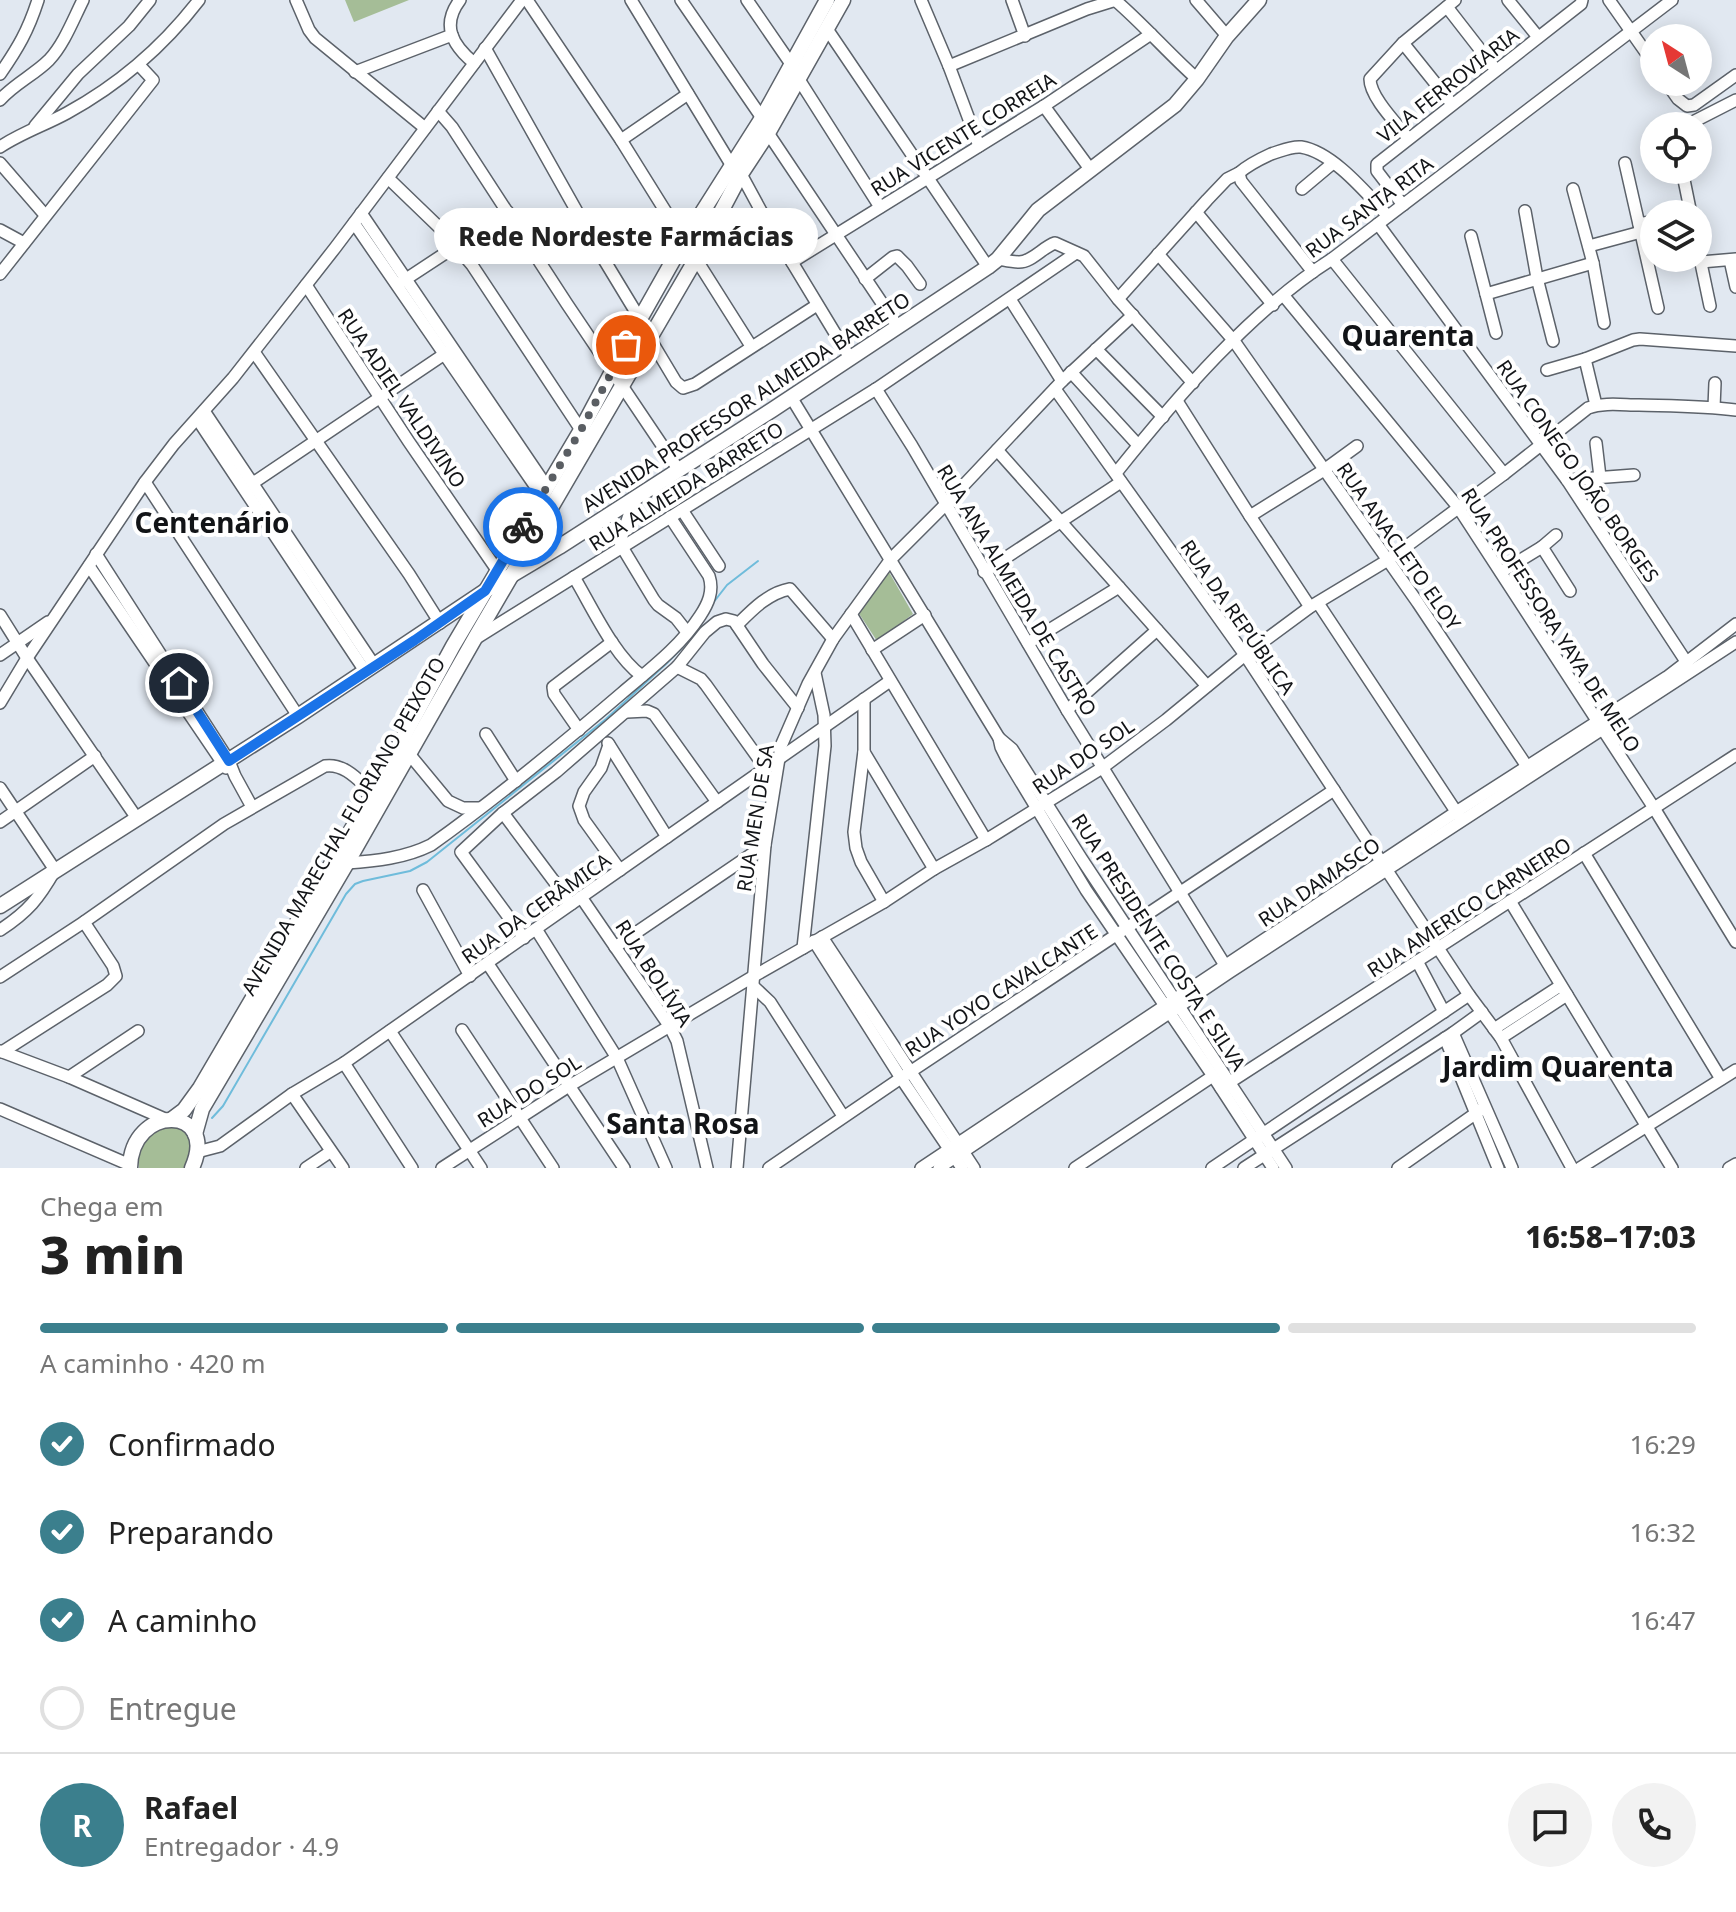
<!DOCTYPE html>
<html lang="pt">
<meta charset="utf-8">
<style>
:root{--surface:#fff;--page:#f2f2f2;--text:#222;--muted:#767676;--line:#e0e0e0;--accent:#3b7f8d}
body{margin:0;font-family:"Noto Sans",sans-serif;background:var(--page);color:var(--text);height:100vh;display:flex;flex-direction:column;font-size:30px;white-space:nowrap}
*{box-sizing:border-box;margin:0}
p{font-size:26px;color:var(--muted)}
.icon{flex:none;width:44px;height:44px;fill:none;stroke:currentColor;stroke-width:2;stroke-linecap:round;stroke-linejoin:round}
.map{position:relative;height:1168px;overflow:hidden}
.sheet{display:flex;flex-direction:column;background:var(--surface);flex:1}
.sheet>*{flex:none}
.needle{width:52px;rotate:324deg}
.buttons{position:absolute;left:1640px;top:24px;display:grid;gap:16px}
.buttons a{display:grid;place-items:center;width:72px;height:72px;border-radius:50%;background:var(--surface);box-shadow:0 4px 20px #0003;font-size:40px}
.pin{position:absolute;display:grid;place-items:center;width:68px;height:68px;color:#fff;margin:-34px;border:4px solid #fff;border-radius:50%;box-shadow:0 2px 8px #0007}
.courier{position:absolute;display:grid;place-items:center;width:80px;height:80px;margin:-40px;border:6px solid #1a73e8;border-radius:50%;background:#fff;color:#222;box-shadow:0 2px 10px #0007}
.bubble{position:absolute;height:56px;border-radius:28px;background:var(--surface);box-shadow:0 4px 20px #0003;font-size:26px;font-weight:800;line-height:56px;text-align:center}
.overview em{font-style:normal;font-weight:800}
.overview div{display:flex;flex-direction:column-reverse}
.overview{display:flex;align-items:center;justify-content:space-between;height:136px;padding:0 40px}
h1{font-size:52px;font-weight:800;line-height:60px}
.bar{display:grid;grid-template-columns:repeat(4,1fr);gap:12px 8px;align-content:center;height:96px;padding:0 40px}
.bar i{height:10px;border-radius:6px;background:var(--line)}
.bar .active{background:var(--accent)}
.bar p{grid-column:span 4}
.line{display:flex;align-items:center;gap:20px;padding:0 40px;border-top:2px solid var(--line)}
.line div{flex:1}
.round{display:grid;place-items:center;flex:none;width:84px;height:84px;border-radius:42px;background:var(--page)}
ol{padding:0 40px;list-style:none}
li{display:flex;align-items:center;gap:24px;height:88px}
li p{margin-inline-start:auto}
li .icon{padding:8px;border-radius:50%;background:var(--accent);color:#fff;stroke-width:4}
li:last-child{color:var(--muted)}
li i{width:44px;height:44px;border:4px solid var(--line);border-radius:50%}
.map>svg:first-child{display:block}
.green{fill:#a5bd97}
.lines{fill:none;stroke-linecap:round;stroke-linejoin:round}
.stream{stroke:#6fbcdb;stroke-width:2}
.minor-casing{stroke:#5c626a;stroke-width:14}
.major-casing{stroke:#5c626a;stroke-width:17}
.minor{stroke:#fff;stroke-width:11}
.major{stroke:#fff;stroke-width:14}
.done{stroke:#5a5e63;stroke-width:8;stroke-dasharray:0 14.4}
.route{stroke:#1a73e8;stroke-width:10}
.labels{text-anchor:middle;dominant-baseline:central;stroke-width:8;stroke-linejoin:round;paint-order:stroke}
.street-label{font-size:20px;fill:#121417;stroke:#fff}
.district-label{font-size:28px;font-weight:bold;fill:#121417;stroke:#fff}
</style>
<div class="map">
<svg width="1736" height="1168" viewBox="0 0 1736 1168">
<rect width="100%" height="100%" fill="#e1e8f1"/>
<g class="green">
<polygon points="345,0 409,0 354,22"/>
<polygon points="885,565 913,614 877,641 854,606"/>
<path d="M165 1127C196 1127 191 1144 189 1168H139C137 1145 146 1137 165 1127Z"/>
</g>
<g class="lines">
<g class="stream">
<polyline points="713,603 727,585 758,561"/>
<polyline points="212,1118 223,1106 346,894 355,884 363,881 410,871 427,862 606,719 667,663 693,636 702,623"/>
</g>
<g class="minor-casing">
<g id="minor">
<polyline points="296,0 309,30 315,38 425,128"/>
<path d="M460 0C441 25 452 45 474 63"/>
<polyline points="527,0 621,140 684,241"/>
<polyline points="631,0 732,166"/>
<polyline points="681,0 762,118"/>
<polyline points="747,0 791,64"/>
<polyline points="921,0 949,66 979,146"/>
<polyline points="1012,0 1025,36"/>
<path d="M1115 0C1144 25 1169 54 1197 79"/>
<polyline points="1196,0 1227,36"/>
<polyline points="1508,0 1538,37"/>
<polyline points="1609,0 1654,64"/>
<polyline points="1447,7 1496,70"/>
<polyline points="827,29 988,267"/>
<polyline points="1403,43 1452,104"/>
<polyline points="485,48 603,258 640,319"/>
<polyline points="949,66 1087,9 1116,0"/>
<polyline points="355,72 452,35"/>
<path d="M0 74C18 48 28 31 38 0"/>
<polyline points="798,78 880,207"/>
<polyline points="1666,82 1678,99 1687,106 1694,105 1736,75"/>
<path d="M0 100C14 84 34 75 49 60 64 44 73 20 83 0"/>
<polyline points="1044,106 1090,169"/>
<polyline points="438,111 452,127 567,304 678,469"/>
<polyline points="35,126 78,74 129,26 150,0"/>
<polyline points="1685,126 1736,100"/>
<polyline points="768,133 898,327"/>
<path d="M1408 138C1397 124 1370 97 1370 79L1403 43 1455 0"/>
<polyline points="621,140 688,94"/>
<path d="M0 147C21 133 45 125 67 113 120 84 162 48 199 0"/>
<polyline points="0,163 45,215"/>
<polyline points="1625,163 1658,308"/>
<polyline points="1682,170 1691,214"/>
<polyline points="741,174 761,211 850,358"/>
<polyline points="388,178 444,232 472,265 581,430"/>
<polyline points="1302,189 1333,163"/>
<polyline points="1573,189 1593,263 1604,323"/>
<polyline points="1403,205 1377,171 1377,164 1581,4 1582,0"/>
<polyline points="1525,211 1537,278 1553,341"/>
<polyline points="1196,212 1273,305"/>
<polyline points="361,213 547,487"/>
<polyline points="354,223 542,496"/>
<polyline points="1378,224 1567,480 1687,663"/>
<polyline points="1639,224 1654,221"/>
<polyline points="0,230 24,243"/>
<polyline points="1471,236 1496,333"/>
<polyline points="1589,246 1641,232"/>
<polyline points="1698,249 1710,306"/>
<polyline points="1158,254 1234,341 1418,603 1530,771"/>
<polyline points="696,259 751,346"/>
<path d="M998 259C1004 260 1012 262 1019 262 1032 262 1043 247 1055 243L1084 256 1118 299 1193 383"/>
<polyline points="1332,259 1504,474"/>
<polyline points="1730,260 1736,287"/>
<polyline points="792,262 1044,106 1151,34"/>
<polyline points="1701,262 1736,259"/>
<path d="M1313 272 1241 181 1239 173C1248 165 1260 159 1271 154 1281 151 1291 146 1301 147 1333 152 1367 194 1388 216"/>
<polyline points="0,274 153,80 139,65"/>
<polyline points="865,279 893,257 897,256 907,266 920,284"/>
<polyline points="400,283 508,212"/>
<polyline points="306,285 409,442 497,570"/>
<polyline points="1486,294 1593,263"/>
<polyline points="1284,296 1458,507 1654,808 1736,942"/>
<polyline points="1010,299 1062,381"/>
<polyline points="1118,299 1207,200 1227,179 1239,173"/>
<polyline points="649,337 676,382 683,388 695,384 817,305"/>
<polyline points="1096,349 1163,417"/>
<polyline points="254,352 409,574 440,623"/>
<polyline points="1585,359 1596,405"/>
<polyline points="1547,370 1585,359 1633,340 1640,339 1736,346"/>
<polyline points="1071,372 1138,445"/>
<polyline points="876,389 912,446 1067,710 1228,970"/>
<polyline points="1055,389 1245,655 1469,995 1501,1038 1572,1168"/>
<polyline points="791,397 999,738 1001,747 1007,759 1086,890 1213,1076 1273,1168"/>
<polyline points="1177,401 1250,516 1310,607"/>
<polyline points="1714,407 1715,383"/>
<polyline points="204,411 374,665"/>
<polyline points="198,420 365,671"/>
<polyline points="1596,443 1600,477"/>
<polyline points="997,450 1207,686"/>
<path d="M1116 473C1176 398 1251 310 1332 259L1672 0"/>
<polyline points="1567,480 1634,475"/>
<polyline points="145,482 298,716"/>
<polyline points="253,483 449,351"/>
<polyline points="629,501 629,515 620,542 622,547 654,600 658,605 676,618 687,632"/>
<polyline points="682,510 719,566"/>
<polyline points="1250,516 1324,470 1357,446"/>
<polyline points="1542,547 1570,591"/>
<polyline points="96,554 229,761 235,776 252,807"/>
<polyline points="89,566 226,768"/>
<polyline points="984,572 1121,482"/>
<polyline points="1501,572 1542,547 1556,535"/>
<path d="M574 577C592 607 614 656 642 676"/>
<polyline points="1318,603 1459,816"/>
<polyline points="851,614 986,840"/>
<polyline points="0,615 27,658 136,817"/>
<path d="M737 625C752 610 768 593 790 589L833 639"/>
<polyline points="478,637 876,389 1076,253"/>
<polyline points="1028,643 1119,587"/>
<polyline points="872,650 925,615"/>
<polyline points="0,655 48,622"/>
<polyline points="677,667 701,679 706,685 766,769"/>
<polyline points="864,699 864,751 854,832 856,848 861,862 884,902"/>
<polyline points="0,703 27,658 145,482 174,444 233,378 335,248 522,0"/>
<polyline points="1067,710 1157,630"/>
<polyline points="627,712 647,711 654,714 717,802"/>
<polyline points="579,730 554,694 553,687 612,642"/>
<polyline points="486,734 516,781"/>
<polyline points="999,738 1012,749 1081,858 1286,1168"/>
<polyline points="608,743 667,837"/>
<polyline points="609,745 601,768 584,792 579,806 584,820 620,870"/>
<polyline points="864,752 934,869"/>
<polyline points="410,755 448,801 463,808 479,808"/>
<path d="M0 788 55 870C39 898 28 912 0 930"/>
<polyline points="503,813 571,904"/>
<polyline points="0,822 95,756"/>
<polyline points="1584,853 1721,1079"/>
<path d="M347 863C376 861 405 858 431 845 497 798 560 746 622 693 649 670 680 647 700 616 708 604 714 591 709 576L670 517"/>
<polyline points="423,890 470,976"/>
<polyline points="581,897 670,1027 677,1041 707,1168"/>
<polyline points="1510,901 1672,1168"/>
<polyline points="536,929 617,1058 666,1168"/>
<polyline points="822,937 974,1168"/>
<polyline points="524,938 461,852 503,813 556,772 677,667 705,632 717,622 726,619 734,621 763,664 798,708"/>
<polyline points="814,941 901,1078 962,1168"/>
<polyline points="615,947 765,845"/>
<polyline points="803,948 825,746 824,715 815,673"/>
<polyline points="1417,961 1444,1012"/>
<polyline points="488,964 624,1168"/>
<path d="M0 977 84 922 224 824 325 766C345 763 359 781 373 793"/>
<polyline points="753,986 770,1002 843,1116"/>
<polyline points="1494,1029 1560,986"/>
<polyline points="462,1030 553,1168"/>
<polyline points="390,1031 481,1168"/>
<polyline points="1453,1033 1512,1168"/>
<polyline points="1445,1038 1498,1168"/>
<polyline points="1501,1038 1567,995"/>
<polyline points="0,1051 69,1077 165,1119"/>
<polyline points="2,1052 107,985 116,976 113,966 84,922"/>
<polyline points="344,1063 412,1168"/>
<polyline points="69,1077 138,1031"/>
<polyline points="1221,1088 1736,755"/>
<polyline points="292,1094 343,1168"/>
<polyline points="0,1109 130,1165"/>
<polyline points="197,1152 220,1146 292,1094 344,1063 890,681"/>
<polyline points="306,1168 330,1152"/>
<path d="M442 1168 569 1086 754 976 884 902 934 869 986 840 1102 768 1166 720 1245 655 1310 607 1388 560 1504 474 1588 408C1604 402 1623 405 1639 405 1672 406 1704 406 1736 410"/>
<polyline points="737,1168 765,845 781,746 808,684 833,639 891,559 945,505 1062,381 1133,315"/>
<polyline points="769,1168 901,1078 1334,790"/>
<polyline points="921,1168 1456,812 1667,677 1736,624"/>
<polyline points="939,1168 1230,972 1736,642"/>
<polyline points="1075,1168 1213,1076"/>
<polyline points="1212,1168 1469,995"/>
<polyline points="1244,1168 1453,1033 1482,1012"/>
<polyline points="1398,1168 1482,1109"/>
<polyline points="1580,1168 1736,1070"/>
<polyline points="1729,1168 1736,1164"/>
</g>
</g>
<g class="major-casing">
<g id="major">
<polyline points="0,906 298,716 485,591 559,547 772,410 988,267 998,259 1038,210 1175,105 1197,79 1227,36 1259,0"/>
<polyline points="172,1119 184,1110 200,1088 373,793 453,646 581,430 640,319 684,241 762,118 827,0"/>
<polyline points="195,1134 202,1109 347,863 475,638 696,259 741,174 768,133 843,0"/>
<path d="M130 1168C131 1103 220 1105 192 1168"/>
</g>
</g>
<use href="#minor" class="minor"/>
<use href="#major" class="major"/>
</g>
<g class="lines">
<polyline class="done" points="523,527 581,430 626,345"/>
<polyline class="route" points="179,683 229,761 415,640 485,591 523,527"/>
</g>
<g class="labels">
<g class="street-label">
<text transform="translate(1448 85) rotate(-38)">VILA FERROVIARIA</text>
<text transform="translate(963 134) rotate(-32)">RUA VICENTE CORREIA</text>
<text transform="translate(1369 207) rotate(-37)">RUA SANTA RITA</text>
<text transform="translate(402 398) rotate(56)">RUA ADIEL VALDIVINO</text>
<text transform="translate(746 402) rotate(-33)">AVENIDA PROFESSOR ALMEIDA BARRETO</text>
<text transform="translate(1578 471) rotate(55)">RUA CONEGO JOÃO BORGES</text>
<text transform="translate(686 486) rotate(-32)">RUA ALMEIDA BARRETO</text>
<text transform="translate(1399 546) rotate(55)">RUA ANACLETO ELOY</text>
<text transform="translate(1017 590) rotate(59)">RUA ANA ALMEIDA DE CASTRO</text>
<text transform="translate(1238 617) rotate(55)">RUA DA REPÚBLICA</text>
<text transform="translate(1551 620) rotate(57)">RUA PROFESSORA YAYA DE MELO</text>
<text transform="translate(1083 756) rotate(-34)">RUA DO SOL</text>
<text transform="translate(755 818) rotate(-81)">RUA MEN DE SA</text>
<text transform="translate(343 826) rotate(-60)">AVENIDA MARECHAL FLORIANO PEIXOTO</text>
<text transform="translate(1319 882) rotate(-34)">RUA DAMASCO</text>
<text transform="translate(1469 907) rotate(-33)">RUA AMERICO CARNEIRO</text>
<text transform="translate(536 908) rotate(-35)">RUA DA CERÂMICA</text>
<text transform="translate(1159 942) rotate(57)">RUA PRESIDENTE COSTA E SILVA</text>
<text transform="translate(654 973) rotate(57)">RUA BOLÍVIA</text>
<text transform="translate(1001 990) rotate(-33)">RUA YOYO CAVALCANTE</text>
<text transform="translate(529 1091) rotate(-32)">RUA DO SOL</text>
</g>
<g class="district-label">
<text x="1408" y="335">Quarenta</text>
<text x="212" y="522">Centenário</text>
<text x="1558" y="1066">Jardim Quarenta</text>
<text x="683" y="1123">Santa Rosa</text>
</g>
</g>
</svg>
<div class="buttons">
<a><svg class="needle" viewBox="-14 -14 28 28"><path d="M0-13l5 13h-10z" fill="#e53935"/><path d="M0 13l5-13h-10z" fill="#767676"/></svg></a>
<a><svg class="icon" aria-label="locate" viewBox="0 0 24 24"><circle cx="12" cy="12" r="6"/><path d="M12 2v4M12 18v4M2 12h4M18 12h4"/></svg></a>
<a><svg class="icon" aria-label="layers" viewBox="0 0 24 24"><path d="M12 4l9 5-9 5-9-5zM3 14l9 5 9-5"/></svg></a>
</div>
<div class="pin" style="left:626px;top:345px;background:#ea580c"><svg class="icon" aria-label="bag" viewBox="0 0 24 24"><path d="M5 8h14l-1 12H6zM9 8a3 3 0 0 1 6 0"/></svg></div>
<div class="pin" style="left:179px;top:683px;background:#1f2937"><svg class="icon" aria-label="home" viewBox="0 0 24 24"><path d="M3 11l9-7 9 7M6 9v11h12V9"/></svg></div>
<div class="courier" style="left:523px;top:527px"><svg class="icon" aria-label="bike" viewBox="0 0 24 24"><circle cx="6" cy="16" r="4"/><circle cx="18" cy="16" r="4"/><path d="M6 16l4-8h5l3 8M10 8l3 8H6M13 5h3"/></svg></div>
<div class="bubble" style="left:434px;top:208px;width:384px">Rede Nordeste Farmácias</div>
</div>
<section class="sheet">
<div class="overview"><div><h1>3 min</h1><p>Chega em</p></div><em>16:58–17:03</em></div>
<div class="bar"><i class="active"></i><i class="active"></i><i class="active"></i><i></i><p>A caminho · 420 m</p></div>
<ol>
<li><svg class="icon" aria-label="check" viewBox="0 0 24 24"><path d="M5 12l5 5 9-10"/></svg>Confirmado<p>16:29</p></li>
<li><svg class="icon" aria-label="check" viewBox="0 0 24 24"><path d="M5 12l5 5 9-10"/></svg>Preparando<p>16:32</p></li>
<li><svg class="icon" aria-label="check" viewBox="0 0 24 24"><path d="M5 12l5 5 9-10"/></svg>A caminho<p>16:47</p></li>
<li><i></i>Entregue</li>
</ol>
<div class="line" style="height:144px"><b class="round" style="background:var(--accent);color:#fff">R</b><div><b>Rafael</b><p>Entregador · 4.9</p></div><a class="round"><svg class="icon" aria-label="chat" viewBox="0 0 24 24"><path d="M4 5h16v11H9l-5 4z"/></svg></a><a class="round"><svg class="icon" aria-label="phone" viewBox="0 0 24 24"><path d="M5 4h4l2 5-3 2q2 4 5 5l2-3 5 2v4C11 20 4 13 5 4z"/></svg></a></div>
</section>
